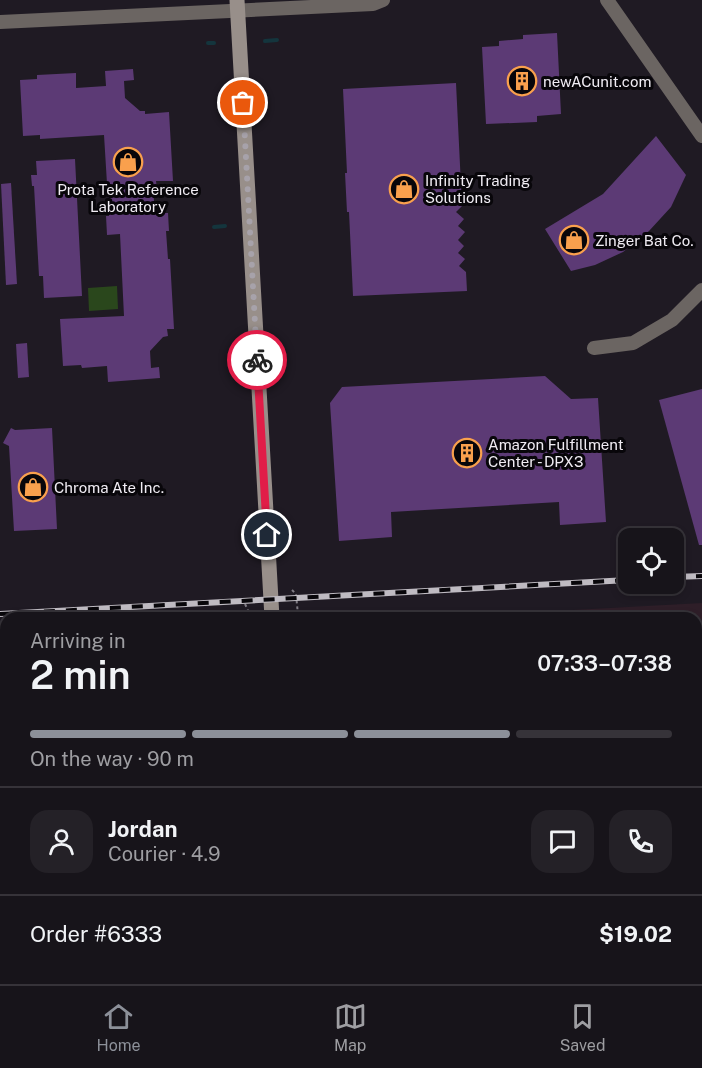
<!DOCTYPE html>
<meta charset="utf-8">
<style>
:root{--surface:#17141a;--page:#242127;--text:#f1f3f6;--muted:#9e9ea2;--line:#363339;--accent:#8c9099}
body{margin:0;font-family:"Public Sans",sans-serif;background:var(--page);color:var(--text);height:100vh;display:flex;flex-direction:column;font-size:22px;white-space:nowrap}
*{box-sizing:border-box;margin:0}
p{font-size:20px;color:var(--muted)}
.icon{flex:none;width:33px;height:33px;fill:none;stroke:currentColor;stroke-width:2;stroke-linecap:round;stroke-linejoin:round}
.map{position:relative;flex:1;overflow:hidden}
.sheet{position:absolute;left:0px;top:612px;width:702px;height:372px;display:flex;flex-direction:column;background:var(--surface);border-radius:18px 18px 0 0;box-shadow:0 3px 9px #0003,0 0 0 2px var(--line)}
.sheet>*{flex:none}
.tools{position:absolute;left:618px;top:528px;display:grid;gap:12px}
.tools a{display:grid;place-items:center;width:66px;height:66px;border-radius:12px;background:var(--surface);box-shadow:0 3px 9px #0003,0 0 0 2px var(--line);font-size:30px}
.pin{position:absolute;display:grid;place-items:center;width:51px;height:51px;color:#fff;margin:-26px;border:3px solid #fff;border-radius:50%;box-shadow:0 2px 6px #0007}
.courier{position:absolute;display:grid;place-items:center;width:60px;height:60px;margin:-30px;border:4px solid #e11d48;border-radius:50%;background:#fff;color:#222;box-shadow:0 2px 8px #0007}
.summary em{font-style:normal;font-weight:600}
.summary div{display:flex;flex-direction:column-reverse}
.summary{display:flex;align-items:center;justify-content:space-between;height:102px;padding:0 30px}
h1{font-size:39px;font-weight:600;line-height:45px}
.bar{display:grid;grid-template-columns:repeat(4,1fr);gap:9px 6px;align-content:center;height:72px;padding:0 30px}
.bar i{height:8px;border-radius:4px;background:var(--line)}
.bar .selected{background:var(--accent)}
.bar p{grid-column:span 4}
.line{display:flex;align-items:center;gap:15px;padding:0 30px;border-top:2px solid var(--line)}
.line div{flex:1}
.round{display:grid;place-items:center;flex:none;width:63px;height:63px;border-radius:18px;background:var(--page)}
.tabs{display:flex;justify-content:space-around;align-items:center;height:84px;border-top:2px solid var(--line);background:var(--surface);font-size:16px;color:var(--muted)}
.tabs a{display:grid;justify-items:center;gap:3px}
.tabs .selected{color:var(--accent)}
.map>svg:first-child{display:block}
.industrial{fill:#2e1e28}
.green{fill:#2a471c}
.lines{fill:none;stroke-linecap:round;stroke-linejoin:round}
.stream{stroke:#14353d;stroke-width:4}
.building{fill:#5c3a75}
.path{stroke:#817d85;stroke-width:2;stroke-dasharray:3 3;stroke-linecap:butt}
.street{stroke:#6b6562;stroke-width:14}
.secondary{stroke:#988f8a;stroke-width:15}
.rail-casing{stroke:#bfbbc2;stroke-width:6}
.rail{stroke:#08060a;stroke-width:4;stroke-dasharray:11;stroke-linecap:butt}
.done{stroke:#a7a2aa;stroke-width:6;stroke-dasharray:0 10.8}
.route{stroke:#e11d48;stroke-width:8}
.labels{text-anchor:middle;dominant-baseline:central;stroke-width:6;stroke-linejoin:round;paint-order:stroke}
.poi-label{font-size:15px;fill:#f0ecf3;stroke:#08060a;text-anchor:start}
</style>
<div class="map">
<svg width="702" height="984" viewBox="0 0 702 984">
<rect width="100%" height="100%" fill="#1f1a23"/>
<g class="industrial">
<polygon points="702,603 702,984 313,984 313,978 696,978 696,618 423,618"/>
<polygon points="0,641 6,641 6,978 267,978 268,984 0,984"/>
</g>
<polygon class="green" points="117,286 118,309 89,311 88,288"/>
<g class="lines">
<g class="stream">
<polyline points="265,41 277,40"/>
<polyline points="208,43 214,43"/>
<polyline points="214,227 225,226"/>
</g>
</g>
<g class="building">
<polygon points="557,33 561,114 537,116 537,122 486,124 482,47 499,46 499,41 523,39 523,35"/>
<polygon points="133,69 134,80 124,81 125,98 140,111 145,111 145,114 169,112 173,181 156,181 157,189 153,189 155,213 168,213 169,231 166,231 168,259 170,259 174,329 167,329 168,336 163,337 150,351 151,368 159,367 160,378 108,382 107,366 82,368 81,365 63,366 60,319 124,316 120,234 107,235 106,216 109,216 104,135 40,139 40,135 23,136 20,80 37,79 37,75 76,73 76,88 106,86 105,71"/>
<polygon points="456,83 462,206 456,212 464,219 458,226 465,232 458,240 464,246 458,253 465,259 459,266 466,272 467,291 353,296 349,212 347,212 345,173 347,173 343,89"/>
<polygon points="656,136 686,175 671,207 649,231 623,252 595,265 571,271 545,229 603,194"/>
<polygon points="75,159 82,296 44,298 43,276 39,276 34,186 32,186 31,175 37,175 36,161"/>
<polygon points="11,183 17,284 6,285 1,184"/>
<polygon points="27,343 29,377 18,378 16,344"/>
<polygon points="545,376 571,399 598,398 606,522 560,525 559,502 391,512 392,537 339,541 330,403 342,387"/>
<polygon points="702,389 702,545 699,545 659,400"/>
<polygon points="11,428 15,430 52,428 57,529 14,531 9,446 3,443"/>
</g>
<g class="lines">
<g class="path">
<polyline points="292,590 296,594 298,615 296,618"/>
<polyline points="245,604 248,610"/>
</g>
<g class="street">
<polyline points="607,0 702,136"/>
<polyline points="0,22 373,4 383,0"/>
<polyline points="594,348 633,343 672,320 702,290"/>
<polyline points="0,777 6,777"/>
<polyline points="696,950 702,948"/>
<polyline points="109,978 110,984"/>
<polyline points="246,984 260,984"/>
<polyline points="355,984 456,978"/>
</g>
<g class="secondary">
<polyline points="237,0 272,618"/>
<polyline points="291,978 291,984"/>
</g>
<g class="rail-casing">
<g id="rail">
<polyline points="674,577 702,576"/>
<polyline points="0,614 628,580"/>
</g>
</g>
<use href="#rail" class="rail"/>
</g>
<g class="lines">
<polyline class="done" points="243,103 257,360"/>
<polyline class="route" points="257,360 267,535"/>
</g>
<defs>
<g id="building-ring" transform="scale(1.5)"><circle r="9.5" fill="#08060a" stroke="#f9a04d" stroke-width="1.5"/><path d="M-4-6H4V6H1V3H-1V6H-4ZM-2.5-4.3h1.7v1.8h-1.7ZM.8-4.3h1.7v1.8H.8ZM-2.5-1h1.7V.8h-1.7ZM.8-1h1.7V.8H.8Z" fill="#f9a04d"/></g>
<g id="shop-ring" transform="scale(1.5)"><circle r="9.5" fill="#08060a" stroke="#f9a04d" stroke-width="1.5"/><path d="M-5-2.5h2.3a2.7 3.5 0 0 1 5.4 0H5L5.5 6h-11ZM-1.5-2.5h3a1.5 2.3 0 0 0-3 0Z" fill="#f9a04d"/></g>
</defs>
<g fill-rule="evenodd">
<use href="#building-ring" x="522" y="81"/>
<use href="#shop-ring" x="128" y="162"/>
<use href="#shop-ring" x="404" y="189"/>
<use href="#shop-ring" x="574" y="240"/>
<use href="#building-ring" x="467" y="453"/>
<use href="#shop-ring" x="33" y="487"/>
</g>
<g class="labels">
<g class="poi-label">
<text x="543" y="81">newACunit.com</text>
<text x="425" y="180">Infinity Trading<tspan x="425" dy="17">Solutions</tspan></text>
<text x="128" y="189" text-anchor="middle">Prota Tek Reference<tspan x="128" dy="17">Laboratory</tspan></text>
<text x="595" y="240">Zinger Bat Co.</text>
<text x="488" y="444">Amazon Fulfillment<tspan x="488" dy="17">Center - DPX3</tspan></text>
<text x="54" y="487">Chroma Ate Inc.</text>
</g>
</g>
</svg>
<div class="tools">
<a><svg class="icon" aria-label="locate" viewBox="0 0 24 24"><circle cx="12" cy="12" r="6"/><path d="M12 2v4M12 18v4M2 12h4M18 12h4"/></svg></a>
</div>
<div class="pin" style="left:243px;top:103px;background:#ea580c"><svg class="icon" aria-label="bag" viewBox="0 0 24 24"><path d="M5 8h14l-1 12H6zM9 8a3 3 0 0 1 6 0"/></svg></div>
<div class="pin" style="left:267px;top:535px;background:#1f2937"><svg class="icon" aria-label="home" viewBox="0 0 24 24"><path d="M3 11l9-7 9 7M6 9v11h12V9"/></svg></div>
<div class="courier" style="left:257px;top:360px"><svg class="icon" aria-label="bike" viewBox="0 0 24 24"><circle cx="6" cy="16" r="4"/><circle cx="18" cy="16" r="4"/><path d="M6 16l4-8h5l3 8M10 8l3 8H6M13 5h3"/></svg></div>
<section class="sheet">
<div class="summary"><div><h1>2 min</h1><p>Arriving in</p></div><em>07:33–07:38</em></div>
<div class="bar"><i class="selected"></i><i class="selected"></i><i class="selected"></i><i></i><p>On the way · 90 m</p></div>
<div class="line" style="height:108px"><a class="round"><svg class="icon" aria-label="person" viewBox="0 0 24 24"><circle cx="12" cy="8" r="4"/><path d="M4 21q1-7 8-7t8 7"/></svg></a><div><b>Jordan</b><p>Courier · 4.9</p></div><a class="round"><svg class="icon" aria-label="chat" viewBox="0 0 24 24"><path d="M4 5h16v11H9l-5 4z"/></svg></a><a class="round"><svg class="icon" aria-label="phone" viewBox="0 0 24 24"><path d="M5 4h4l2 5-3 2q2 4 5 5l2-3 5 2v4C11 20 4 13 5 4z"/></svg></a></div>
<div class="line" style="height:78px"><div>Order #6333</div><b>$19.02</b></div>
</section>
</div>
<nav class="tabs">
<a class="selected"><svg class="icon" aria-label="home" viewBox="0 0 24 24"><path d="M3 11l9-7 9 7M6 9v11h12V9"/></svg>Home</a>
<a><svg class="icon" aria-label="map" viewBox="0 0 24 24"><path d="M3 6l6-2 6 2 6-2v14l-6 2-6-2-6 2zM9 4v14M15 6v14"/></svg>Map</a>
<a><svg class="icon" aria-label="saved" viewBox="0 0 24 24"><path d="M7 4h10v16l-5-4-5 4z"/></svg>Saved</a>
</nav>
